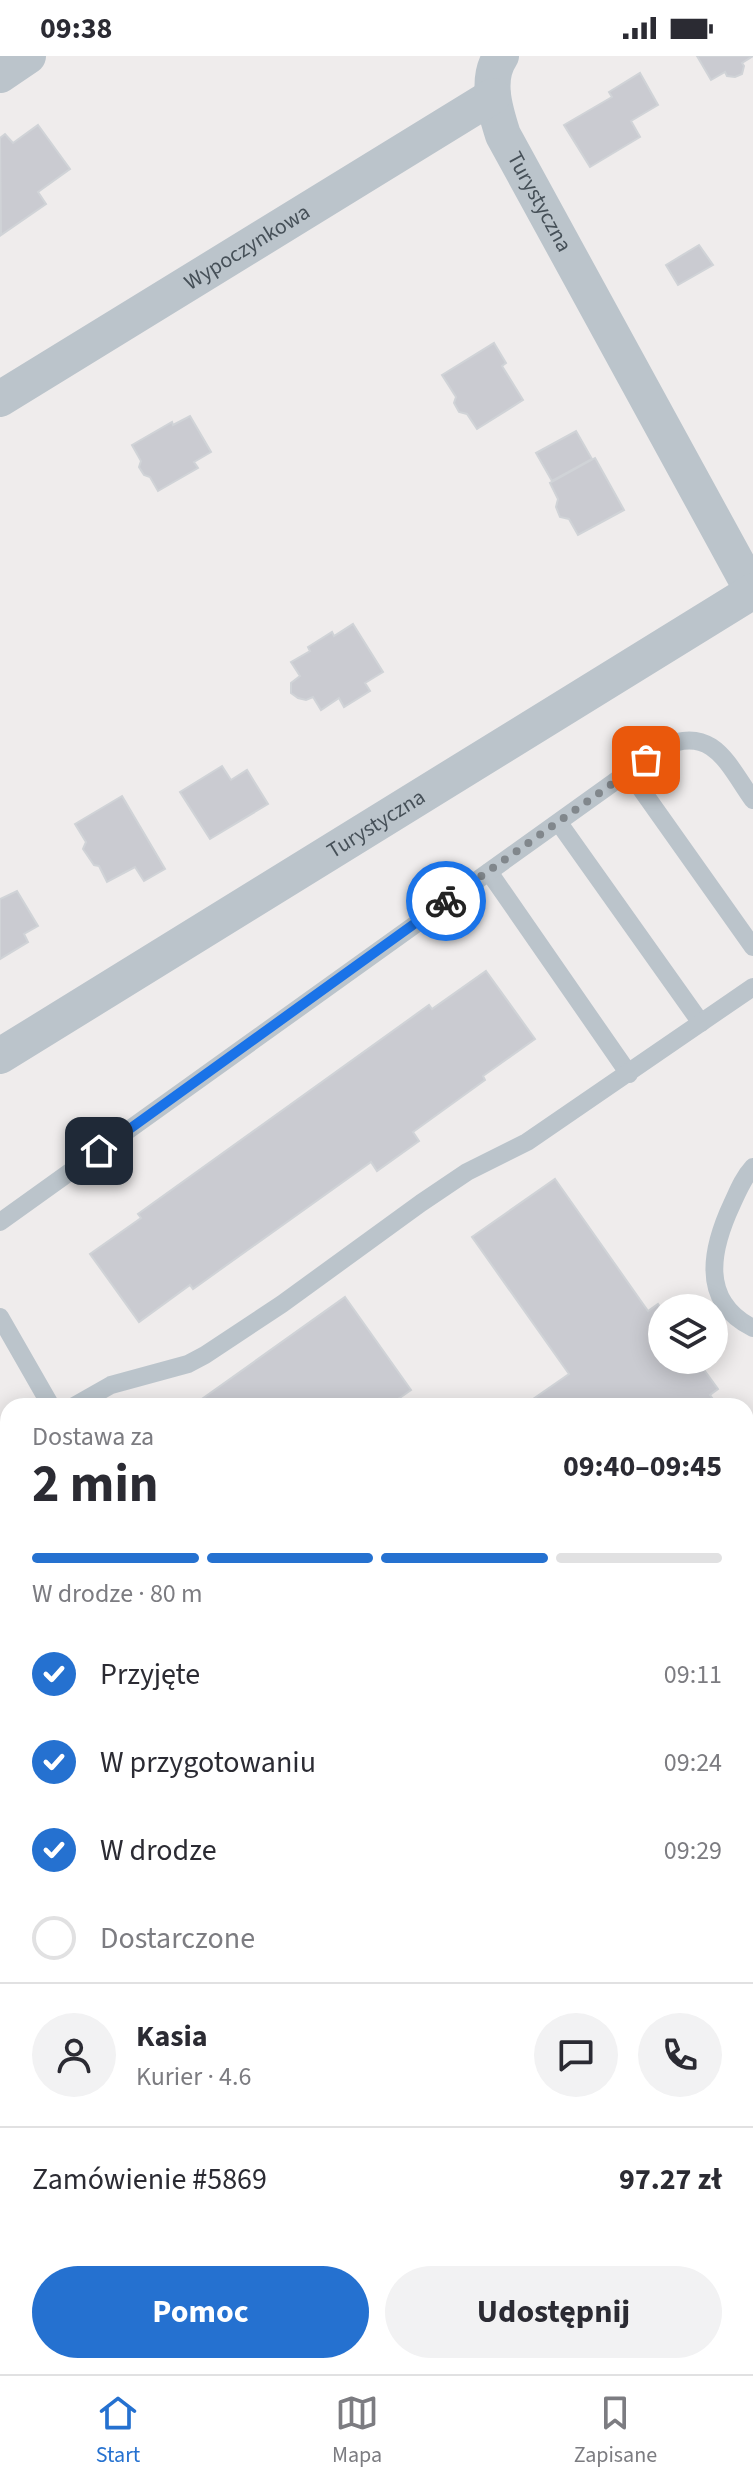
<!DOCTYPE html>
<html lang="pl">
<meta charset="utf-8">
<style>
:root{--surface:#fff;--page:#f2f2f3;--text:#2b2b33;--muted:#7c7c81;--line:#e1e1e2;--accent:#2571d0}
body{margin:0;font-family:"Source Sans 3",sans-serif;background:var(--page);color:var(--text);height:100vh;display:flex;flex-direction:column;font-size:30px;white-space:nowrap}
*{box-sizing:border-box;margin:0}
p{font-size:26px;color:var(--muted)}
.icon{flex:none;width:44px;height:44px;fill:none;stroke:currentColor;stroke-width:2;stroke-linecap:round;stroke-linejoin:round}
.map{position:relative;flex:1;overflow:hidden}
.details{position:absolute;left:0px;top:1342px;width:754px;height:976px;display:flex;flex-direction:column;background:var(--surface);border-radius:24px 24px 0 0;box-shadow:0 4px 20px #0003}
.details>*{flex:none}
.fabs{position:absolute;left:648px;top:1238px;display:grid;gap:16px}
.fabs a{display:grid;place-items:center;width:80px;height:80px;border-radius:50%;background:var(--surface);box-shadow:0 4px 20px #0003;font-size:40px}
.pin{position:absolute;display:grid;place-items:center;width:68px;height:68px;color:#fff;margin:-34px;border-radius:16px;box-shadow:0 4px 12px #0006}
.courier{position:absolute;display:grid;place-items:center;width:80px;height:80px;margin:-40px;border:6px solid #1a73e8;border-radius:50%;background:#fff;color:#222;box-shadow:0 2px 10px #0007}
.overview em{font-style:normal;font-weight:700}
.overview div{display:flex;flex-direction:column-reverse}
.overview{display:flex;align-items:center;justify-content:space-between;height:136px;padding:0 32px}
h1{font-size:52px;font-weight:700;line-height:60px}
.bar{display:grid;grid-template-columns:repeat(4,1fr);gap:12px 8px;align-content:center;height:96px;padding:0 32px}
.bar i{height:10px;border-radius:6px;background:var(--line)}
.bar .active{background:var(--accent)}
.bar p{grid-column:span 4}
.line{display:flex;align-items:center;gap:20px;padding:0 32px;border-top:2px solid var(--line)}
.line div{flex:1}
.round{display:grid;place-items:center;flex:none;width:84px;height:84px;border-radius:42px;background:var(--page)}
ol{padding:0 32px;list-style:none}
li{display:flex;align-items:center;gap:24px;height:88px}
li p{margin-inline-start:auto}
li .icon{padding:8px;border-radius:50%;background:var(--accent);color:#fff;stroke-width:4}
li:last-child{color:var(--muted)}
li i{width:44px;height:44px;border:4px solid var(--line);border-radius:50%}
.cta{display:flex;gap:16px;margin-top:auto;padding:16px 32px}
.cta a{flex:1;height:92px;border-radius:48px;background:var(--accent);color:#fff;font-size:32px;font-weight:700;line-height:92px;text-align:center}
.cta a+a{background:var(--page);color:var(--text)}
.status{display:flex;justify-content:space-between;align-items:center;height:56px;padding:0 40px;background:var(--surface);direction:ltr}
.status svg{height:22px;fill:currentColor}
.dock{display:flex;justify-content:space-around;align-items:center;height:112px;border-top:2px solid var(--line);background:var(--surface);font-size:22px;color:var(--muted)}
.dock a{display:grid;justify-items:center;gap:4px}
.dock .active{color:var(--accent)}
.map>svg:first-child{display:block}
.green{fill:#bcebce}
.sand{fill:#f0eadd}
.water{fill:#8cd3e5}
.building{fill:#cacbd1;stroke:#d0d3d7;stroke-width:2}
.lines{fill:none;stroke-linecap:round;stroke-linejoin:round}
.service{stroke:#bbc4cb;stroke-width:18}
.minor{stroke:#bbc4cb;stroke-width:36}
.done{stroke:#81878c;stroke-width:8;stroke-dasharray:0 14.4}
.route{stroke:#1a73e8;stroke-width:10}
.labels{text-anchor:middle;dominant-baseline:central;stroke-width:8;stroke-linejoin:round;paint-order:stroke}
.street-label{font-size:22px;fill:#465058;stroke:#fff}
</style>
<div class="status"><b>09:38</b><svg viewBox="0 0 49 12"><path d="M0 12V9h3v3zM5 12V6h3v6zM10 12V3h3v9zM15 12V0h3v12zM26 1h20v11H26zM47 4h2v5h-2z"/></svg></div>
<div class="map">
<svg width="753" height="2318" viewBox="0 0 753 2318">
<rect width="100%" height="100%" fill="#efecec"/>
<polygon class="green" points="166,2310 427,2310 417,2318 172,2318"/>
<polygon class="sand" points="753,1887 753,1969 746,1973 746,1892"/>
<polygon class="water" points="753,1971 753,2318 417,2318 427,2310 746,2310 746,1975"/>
<g class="building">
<polygon points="697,0 753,0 742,7 744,10 742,18 735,21 727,20 725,16 711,24"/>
<polygon points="640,17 658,49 631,65 640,81 590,111 564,69 612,41 609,36"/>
<polygon points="38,69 70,113 38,136 46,148 1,179 0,82 5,78 13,87"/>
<polygon points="699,189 713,209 678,229 666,209"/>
<polygon points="494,287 506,307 502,310 523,344 477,373 467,358 459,356 454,347 456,341 442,319"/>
<polygon points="190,360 211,396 194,406 198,412 158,435 150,421 144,419 139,411 141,405 132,389 172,366 173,369"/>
<polygon points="576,375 592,403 552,425 536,397"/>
<polygon points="595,402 624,454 578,479 569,463 560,461 556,451 558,443 550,427"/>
<polygon points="353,568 383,616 365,627 370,635 344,651 339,642 321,654 313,641 306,644 298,642 291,637 291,627 300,620 291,606 310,595 308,591 332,576 334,580"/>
<polygon points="222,710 231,724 247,714 268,748 210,783 180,736"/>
<polygon points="122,740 165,813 144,825 135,811 107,826 99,810 94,809 83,793 86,786 75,768"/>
<polygon points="17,835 38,870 24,878 28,886 0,903 0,843"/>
<polygon points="486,915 535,983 483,1020 485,1024 413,1076 419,1085 377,1115 371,1106 193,1233 190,1229 139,1266 90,1198 141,1162 138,1158 429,949 432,953"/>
<polygon points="555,1123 648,1255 658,1248 662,1254 662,1304 692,1304 698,1313 702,1311 718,1333 710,1339 718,1350 523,1350 569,1318 472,1181"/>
<polygon points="345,1241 411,1334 388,1350 192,1350"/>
<polygon points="746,1389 753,1399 752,1578 746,1569"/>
<polygon points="6,1611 8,1631 2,1635 8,1645 8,1674 6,1680 0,1683 0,1613"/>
<polygon points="252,2310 313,2310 319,2318 258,2318"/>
</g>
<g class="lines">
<g class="service">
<polyline points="629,716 753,891"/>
<polyline points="559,767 701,967"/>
<polyline points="489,816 629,1018"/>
<path d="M753 1111C743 1122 738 1135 732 1148 711 1193 699 1245 753 1272"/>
<path d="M0 1166 663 691C713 668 728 709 753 744"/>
<polyline points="0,1261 51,1350"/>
<polyline points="74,1350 111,1329 188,1308 205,1299 282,1248 421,1147 467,1116 527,1086 753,931"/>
<polyline points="0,1393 8,1389"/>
<polyline points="746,1735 753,1739"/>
</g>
<g class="minor">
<path id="s1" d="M501 0C485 23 495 54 503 79L753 536"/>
<polyline points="0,19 28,0"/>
<path id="s2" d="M0 343 493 40"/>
<path id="s3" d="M0 1000 753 535"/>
<polyline points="0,1449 8,1463"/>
<polyline points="0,1876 8,1870"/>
<polyline points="0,2038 8,2054"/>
<polyline points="188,2310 194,2318"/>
</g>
</g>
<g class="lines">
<polyline class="done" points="446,845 646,704"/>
<polyline class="route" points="99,1095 446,845"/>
</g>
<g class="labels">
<g class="street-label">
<text stroke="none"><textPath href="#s1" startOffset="158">Turystyczna</textPath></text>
<text stroke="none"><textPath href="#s2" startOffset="290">Wypoczynkowa</textPath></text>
<text stroke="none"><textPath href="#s3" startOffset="442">Turystyczna</textPath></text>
</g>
</g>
</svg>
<div class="fabs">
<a><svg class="icon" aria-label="layers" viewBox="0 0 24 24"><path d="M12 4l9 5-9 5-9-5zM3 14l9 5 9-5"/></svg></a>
</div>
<div class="pin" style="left:646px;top:704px;background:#ea580c"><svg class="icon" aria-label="bag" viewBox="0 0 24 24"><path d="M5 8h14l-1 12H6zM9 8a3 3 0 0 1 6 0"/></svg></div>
<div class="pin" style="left:99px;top:1095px;background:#1f2937"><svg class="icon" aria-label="home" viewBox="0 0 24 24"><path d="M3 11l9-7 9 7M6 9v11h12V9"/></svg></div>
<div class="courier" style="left:446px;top:845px"><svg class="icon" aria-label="bike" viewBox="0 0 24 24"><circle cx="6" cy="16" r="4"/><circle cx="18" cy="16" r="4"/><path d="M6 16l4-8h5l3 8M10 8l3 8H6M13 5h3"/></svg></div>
<section class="details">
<div class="overview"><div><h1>2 min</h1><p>Dostawa za</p></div><em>09:40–09:45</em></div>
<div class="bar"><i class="active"></i><i class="active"></i><i class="active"></i><i></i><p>W drodze · 80 m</p></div>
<ol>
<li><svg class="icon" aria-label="check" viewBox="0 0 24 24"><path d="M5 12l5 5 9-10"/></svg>Przyjęte<p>09:11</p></li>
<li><svg class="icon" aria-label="check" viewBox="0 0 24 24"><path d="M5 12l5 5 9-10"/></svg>W przygotowaniu<p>09:24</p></li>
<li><svg class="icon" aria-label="check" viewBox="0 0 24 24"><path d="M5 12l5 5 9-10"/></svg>W drodze<p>09:29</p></li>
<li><i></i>Dostarczone</li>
</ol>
<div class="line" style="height:144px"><a class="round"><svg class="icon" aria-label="person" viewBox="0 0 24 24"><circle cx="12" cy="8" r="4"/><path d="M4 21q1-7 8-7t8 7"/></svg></a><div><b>Kasia</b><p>Kurier · 4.6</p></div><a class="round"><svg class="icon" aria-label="chat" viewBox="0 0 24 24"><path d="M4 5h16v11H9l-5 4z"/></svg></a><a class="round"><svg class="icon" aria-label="phone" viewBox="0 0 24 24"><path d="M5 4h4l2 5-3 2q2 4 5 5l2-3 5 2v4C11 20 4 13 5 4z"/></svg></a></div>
<div class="line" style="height:104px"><div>Zamówienie #5869</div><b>97.27 zł</b></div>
<div class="cta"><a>Pomoc</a><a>Udostępnij</a></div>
</section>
</div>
<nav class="dock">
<a class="active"><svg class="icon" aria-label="home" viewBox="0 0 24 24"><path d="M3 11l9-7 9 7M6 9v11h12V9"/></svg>Start</a>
<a><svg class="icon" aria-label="map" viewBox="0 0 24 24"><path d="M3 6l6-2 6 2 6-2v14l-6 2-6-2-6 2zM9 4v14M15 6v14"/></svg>Mapa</a>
<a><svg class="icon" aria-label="saved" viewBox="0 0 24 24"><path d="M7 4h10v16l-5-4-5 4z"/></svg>Zapisane</a>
</nav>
